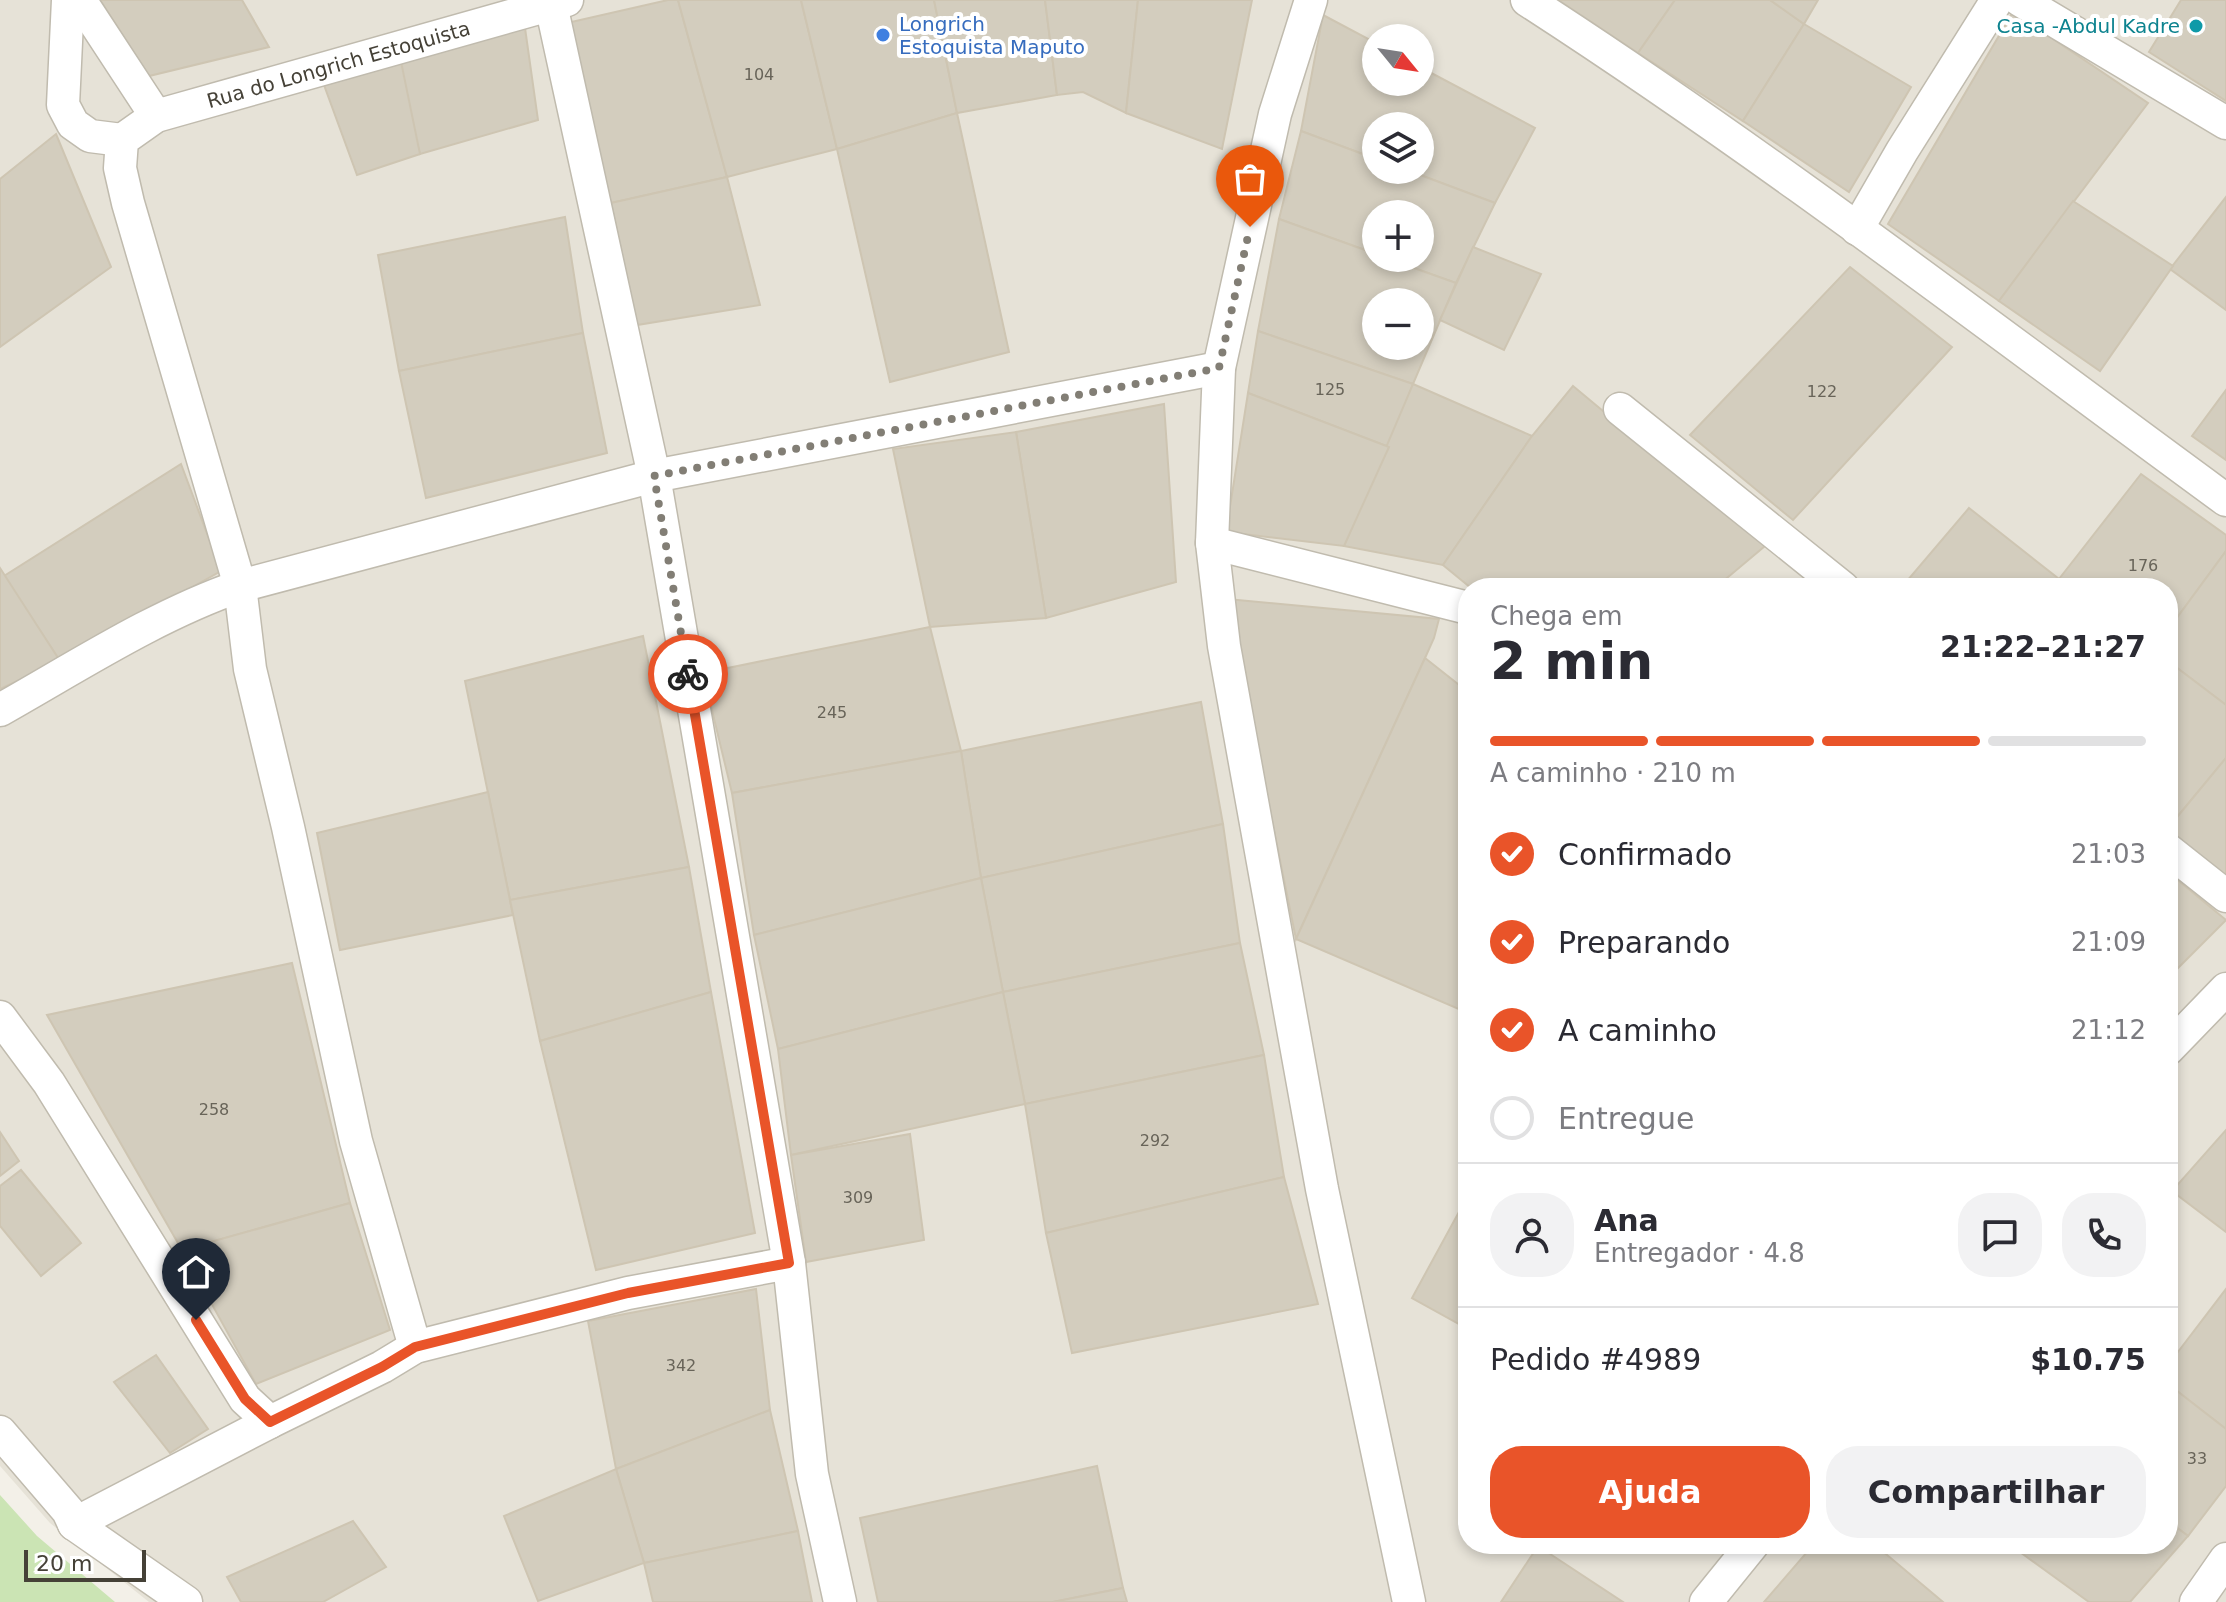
<!DOCTYPE html>
<html lang="pt">
<meta charset="utf-8">
<style>
:root{--surface:#fff;--page:#f2f2f3;--text:#2b2b33;--muted:#7c7c81;--line:#e1e1e2;--accent:#e95429}
body{margin:0;font-family:"DejaVu Sans",sans-serif;background:var(--page);color:var(--text);height:100vh;display:flex;flex-direction:column;font-size:30px;white-space:nowrap}
*{box-sizing:border-box;margin:0}
p{font-size:26px;color:var(--muted)}
.icon{flex:none;width:44px;height:44px;fill:none;stroke:currentColor;stroke-width:2;stroke-linecap:round;stroke-linejoin:round}
.map{position:relative;flex:1;overflow:hidden}
.drawer{position:absolute;left:1458px;top:578px;width:720px;height:976px;display:flex;flex-direction:column;background:var(--surface);border-radius:32px;box-shadow:0 4px 12px #0003}
.drawer>*{flex:none}
.needle{width:52px;rotate:120deg}
.buttons{position:absolute;left:1362px;top:24px;display:grid;gap:16px}
.buttons a{display:grid;place-items:center;width:72px;height:72px;border-radius:50%;background:var(--surface);box-shadow:0 4px 12px #0003;font-size:40px}
.scale{position:absolute;left:24px;bottom:20px;width:122px;box-sizing:border-box;padding-left:8px;border:4px solid #454137;border-top:0;font-size:22px;line-height:28px;white-space:nowrap;color:#454137;-webkit-text-stroke:6px #fff;paint-order:stroke}
.pin{position:absolute;display:grid;place-items:center;width:68px;height:68px;color:#fff;margin:-82px -34px;border-radius:50% 50% 50% 0;rotate:-45deg;box-shadow:0 0 8px #0007}
.pin .icon{rotate:45deg}
.courier{position:absolute;display:grid;place-items:center;width:80px;height:80px;margin:-40px;border:6px solid #e95429;border-radius:50%;background:#fff;color:#222;box-shadow:0 2px 10px #0007}
.head em{font-style:normal;font-weight:700}
.head div{display:flex;flex-direction:column-reverse}
.head{display:flex;align-items:center;justify-content:space-between;height:136px;padding:0 32px}
h1{font-size:52px;font-weight:700;line-height:60px}
.bar{display:grid;grid-template-columns:repeat(4,1fr);gap:12px 8px;align-content:center;height:96px;padding:0 32px}
.bar i{height:10px;border-radius:6px;background:var(--line)}
.bar .on{background:var(--accent)}
.bar p{grid-column:span 4}
.line{display:flex;align-items:center;gap:20px;padding:0 32px;border-top:2px solid var(--line)}
.line div{flex:1}
.round{display:grid;place-items:center;flex:none;width:84px;height:84px;border-radius:32px;background:var(--page)}
ol{padding:0 32px;list-style:none}
li{display:flex;align-items:center;gap:24px;height:88px}
li p{margin-inline-start:auto}
li .icon{padding:8px;border-radius:50%;background:var(--accent);color:#fff;stroke-width:4}
li:last-child{color:var(--muted)}
li i{width:44px;height:44px;border:4px solid var(--line);border-radius:50%}
.cta{display:flex;gap:16px;margin-top:auto;padding:16px 32px}
.cta a{flex:1;height:92px;border-radius:32px;background:var(--accent);color:#fff;font-size:32px;font-weight:700;line-height:92px;text-align:center}
.cta a+a{background:var(--page);color:var(--text)}
.map>svg:first-child{display:block}
.residential{fill:#e6e2d7;fill-rule:evenodd}
.green{fill:#cbe4b4}
.building{fill:#d3cdbe;stroke:#cec5b2;stroke-width:2;fill-rule:evenodd}
.lines{fill:none;stroke-linecap:round;stroke-linejoin:round}
.street-casing{stroke:#c0bbae;stroke-width:35}
.street{stroke:#fff;stroke-width:32}
.done{stroke:#827e75;stroke-width:8;stroke-dasharray:0 14.4}
.route{stroke:#e95429;stroke-width:10}
.culture-dot{fill:#0f9aa8;stroke:#fff;stroke-width:3}
.shop-dot{fill:#3f7fe0;stroke:#fff;stroke-width:3}
.labels{text-anchor:middle;dominant-baseline:central;stroke-width:8;stroke-linejoin:round;paint-order:stroke}
.number-label{font-size:16px;fill:#686459}
.shop-label{font-size:20px;fill:#366cbe;stroke:#fff;text-anchor:start}
.culture-label{font-size:20px;fill:#0d838f;stroke:#fff;text-anchor:end}
.street-label{font-size:20px;fill:#454137;stroke:#fff}
</style>
<div class="map">
<svg width="2226" height="1602" viewBox="0 0 2226 1602">
<rect width="100%" height="100%" fill="#f3f0e8"/>
<path class="residential" d="M0 0H2226V1602H149L50 1523 0 1466ZM1376 38H1420V82H1376ZM1376 126H1420V170H1376ZM1376 214H1420V258H1376ZM1376 302H1420V346H1376ZM1468 588H2168V1544H1468Z"/>
<polygon class="green" points="0,1495 37,1536 115,1602 0,1602"/>
<g class="building">
<polygon points="100,0 242,0 269,47 149,76"/>
<polygon points="668,0 678,0 727,177 611,203 567,23"/>
<polygon points="678,0 801,0 837,149 727,177"/>
<polygon points="801,0 934,0 957,113 837,149"/>
<polygon points="934,0 1045,0 1057,95 957,113"/>
<polygon points="1045,0 1138,0 1126,113 1083,92 1057,95"/>
<polygon points="1138,0 1252,0 1222,149 1126,113"/>
<polygon points="1558,0 1675,0 1638,53"/>
<polygon points="1675,0 1770,0 1804,24 1743,121 1638,53"/>
<polygon points="1770,0 1818,0 1804,24"/>
<polygon points="2181,0 2226,0 2226,101 2149,52"/>
<polygon points="2013,12 2148,103 1999,301 1888,224"/>
<polygon points="1323,15 1376,43 1376,82 1420,82 1420,67 1535,128 1495,203 1407,170 1420,170 1420,126 1376,126 1376,159 1301,131"/>
<polygon points="1804,24 1911,87 1849,192 1743,121"/>
<polygon points="525,28 538,120 420,154 396,63"/>
<polygon points="398,47 420,154 357,175 324,85"/>
<polygon points="957,113 1009,352 890,382 837,149"/>
<polygon points="1301,131 1376,159 1376,170 1407,170 1495,203 1456,283 1386,258 1420,258 1420,214 1376,214 1376,254 1279,219"/>
<polygon points="56,134 111,267 0,347 0,179"/>
<polygon points="727,177 760,305 637,325 611,203"/>
<polygon points="2226,197 2226,310 2170,269"/>
<polygon points="2073,201 2173,266 2100,371 1999,301"/>
<polygon points="565,217 583,333 399,371 378,255"/>
<path d="M1279 219 1376 254V258H1386L1456 283 1413 384 1258 331ZM1376 302H1420V346H1376Z"/>
<polygon points="1473,247 1541,274 1504,350 1440,320"/>
<polygon points="1850,267 1952,347 1793,520 1690,435"/>
<polygon points="1258,331 1413,384 1389,447 1248,393"/>
<polygon points="583,333 607,453 426,498 399,371"/>
<polygon points="1413,384 1532,436 1443,565 1344,546"/>
<polygon points="1573,386 1765,546 1715,588 1471,588 1443,565 1532,436"/>
<polygon points="2226,390 2226,460 2192,436"/>
<polygon points="1248,393 1389,447 1344,546 1226,532"/>
<polygon points="1164,404 1176,582 1046,618 1016,432"/>
<polygon points="1016,432 1046,618 930,627 893,449"/>
<polygon points="181,464 221,571 60,661 4,576"/>
<polygon points="2141,474 2226,535 2226,551 2168,630 2168,588 2071,588 2059,579"/>
<polygon points="1969,508 2059,579 2052,588 1901,588"/>
<polygon points="2226,551 2226,705 2168,661 2168,630"/>
<polygon points="0,568 60,661 0,689"/>
<polygon points="1227,599 1439,619 1434,638 1425,658 1296,939"/>
<polygon points="930,627 961,751 732,793 703,673"/>
<polygon points="643,636 689,867 510,900 465,681"/>
<polygon points="1425,658 1468,692 1468,1013 1296,939"/>
<polygon points="2168,661 2226,705 2226,758 2168,828"/>
<polygon points="1201,702 1223,824 981,878 961,751"/>
<polygon points="961,751 981,878 754,935 732,793"/>
<polygon points="2226,758 2226,882 2168,836 2168,828"/>
<polygon points="488,792 513,915 340,950 317,833"/>
<polygon points="1223,824 1240,943 1003,992 981,878"/>
<polygon points="689,867 711,992 540,1041 510,900"/>
<polygon points="2168,872 2226,920 2168,978"/>
<polygon points="981,878 1003,992 778,1049 754,935"/>
<polygon points="1240,943 1264,1055 1025,1104 1003,992"/>
<polygon points="292,963 350,1203 182,1250 47,1015"/>
<polygon points="711,992 755,1233 596,1270 540,1041"/>
<polygon points="1003,992 1025,1104 791,1155 778,1049"/>
<polygon points="1264,1055 1284,1177 1046,1233 1025,1104"/>
<polygon points="2226,1130 2226,1232 2172,1191"/>
<polygon points="0,1132 19,1161 0,1176"/>
<polygon points="910,1134 924,1240 806,1262 791,1155"/>
<polygon points="21,1170 81,1243 41,1276 0,1226 0,1186"/>
<polygon points="1284,1177 1318,1304 1072,1353 1046,1233"/>
<polygon points="1466,1199 1468,1200 1468,1329 1412,1298"/>
<polygon points="350,1203 390,1330 256,1384 182,1250"/>
<polygon points="756,1289 770,1410 616,1469 588,1321"/>
<polygon points="2226,1289 2226,1429 2168,1384 2168,1365"/>
<polygon points="156,1355 208,1429 170,1453 114,1382"/>
<polygon points="2168,1384 2226,1429 2226,1486 2188,1536 2168,1521"/>
<polygon points="770,1410 798,1531 644,1563 616,1469"/>
<polygon points="1097,1466 1123,1588 1053,1602 878,1602 860,1518"/>
<polygon points="616,1469 644,1563 538,1601 504,1516"/>
<polygon points="353,1521 386,1567 323,1602 241,1602 227,1577"/>
<polygon points="2168,1521 2188,1536 2130,1602 2089,1602 2020,1552 2026,1544 2168,1544"/>
<polygon points="798,1531 812,1602 653,1602 644,1563"/>
<polygon points="1814,1544 1874,1544 1943,1602 1764,1602"/>
<polygon points="1538,1546 1623,1602 1501,1602"/>
<polygon points="1123,1588 1127,1602 1053,1602"/>
</g>
<g class="lines">
<g class="street-casing">
<g id="street">
<polyline points="68,0 63,105 73,124 90,136 122,140"/>
<polyline points="80,0 156,116"/>
<polyline points="550,0 654,476 789,1263 812,1474 840,1602"/>
<polyline points="1311,0 1275,114 1219,368 1212,543 1224,646 1322,1189 1409,1602"/>
<path d="M1527 0C1767 155 1995 331 2226 500"/>
<polyline points="2020,0 2226,123"/>
<polyline points="1857,229 1902,151 1997,0"/>
<polyline points="1620,409 1843,588"/>
<polyline points="1212,543 1468,608"/>
<path d="M0 710C78 666 156 615 240 586L654 476 1219 368"/>
<polyline points="2168,850 2226,896"/>
<polyline points="0,1017 49,1083 245,1399 270,1422"/>
<polyline points="2168,1049 2226,989"/>
<path id="s1" d="M415 1347 356 1141 288 827 250 669 240 586 128 203 120 168 122 140 156 116 567 0"/>
<polyline points="0,1432 68,1511 74,1524 186,1602"/>
<polyline points="74,1524 270,1422 382,1367 415,1347 628,1293 789,1263"/>
<polyline points="1706,1602 1753,1544"/>
<polyline points="2196,1602 2226,1559"/>
</g>
</g>
<use href="#street" class="street"/>
</g>
<g class="lines">
<polyline class="done" points="688,674 654,476 1219,368 1250,227"/>
<polyline class="route" points="196,1320 245,1399 270,1422 382,1367 415,1347 628,1293 789,1263 688,674"/>
</g>
<circle class="culture-dot" cx="2196" cy="26" r="8"/>
<circle class="shop-dot" cx="883" cy="35" r="8"/>
<g class="labels">
<g class="number-label">
<text x="759" y="74">104</text>
<text x="1330" y="389">125</text>
<text x="1822" y="391">122</text>
<text x="2143" y="565">176</text>
<text x="832" y="712">245</text>
<text x="214" y="1109">258</text>
<text x="1155" y="1140">292</text>
<text x="858" y="1197">309</text>
<text x="681" y="1365">342</text>
<text x="2197" y="1458">33</text>
</g>
<g class="shop-label">
<text x="899" y="24">Longrich<tspan x="899" dy="23">Estoquista Maputo</tspan></text>
</g>
<g class="culture-label">
<text x="2180" y="26">Casa -Abdul Kadre</text>
</g>
<g class="street-label">
<text stroke="none"><textPath href="#s1" startOffset="1476">Rua do Longrich Estoquista</textPath></text>
</g>
</g>
</svg>
<div class="buttons">
<a><svg class="needle" viewBox="-14 -14 28 28"><path d="M0-13l5 13h-10z" fill="#e53935"/><path d="M0 13l5-13h-10z" fill="#7c7c81"/></svg></a>
<a><svg class="icon" aria-label="layers" viewBox="0 0 24 24"><path d="M12 4l9 5-9 5-9-5zM3 14l9 5 9-5"/></svg></a>
<a>+</a>
<a>−</a>
</div>
<div class="scale">20 m</div>
<div class="pin" style="left:1250px;top:227px;background:#ea580c"><svg class="icon" aria-label="bag" viewBox="0 0 24 24"><path d="M5 8h14l-1 12H6zM9 8a3 3 0 0 1 6 0"/></svg></div>
<div class="pin" style="left:196px;top:1320px;background:#1f2937"><svg class="icon" aria-label="home" viewBox="0 0 24 24"><path d="M3 11l9-7 9 7M6 9v11h12V9"/></svg></div>
<div class="courier" style="left:688px;top:674px"><svg class="icon" aria-label="bike" viewBox="0 0 24 24"><circle cx="6" cy="16" r="4"/><circle cx="18" cy="16" r="4"/><path d="M6 16l4-8h5l3 8M10 8l3 8H6M13 5h3"/></svg></div>
<section class="drawer">
<div class="head"><div><h1>2 min</h1><p>Chega em</p></div><em>21:22–21:27</em></div>
<div class="bar"><i class="on"></i><i class="on"></i><i class="on"></i><i></i><p>A caminho · 210 m</p></div>
<ol>
<li><svg class="icon" aria-label="check" viewBox="0 0 24 24"><path d="M5 12l5 5 9-10"/></svg>Confirmado<p>21:03</p></li>
<li><svg class="icon" aria-label="check" viewBox="0 0 24 24"><path d="M5 12l5 5 9-10"/></svg>Preparando<p>21:09</p></li>
<li><svg class="icon" aria-label="check" viewBox="0 0 24 24"><path d="M5 12l5 5 9-10"/></svg>A caminho<p>21:12</p></li>
<li><i></i>Entregue</li>
</ol>
<div class="line" style="height:144px"><a class="round"><svg class="icon" aria-label="person" viewBox="0 0 24 24"><circle cx="12" cy="8" r="4"/><path d="M4 21q1-7 8-7t8 7"/></svg></a><div><b>Ana</b><p>Entregador · 4.8</p></div><a class="round"><svg class="icon" aria-label="chat" viewBox="0 0 24 24"><path d="M4 5h16v11H9l-5 4z"/></svg></a><a class="round"><svg class="icon" aria-label="phone" viewBox="0 0 24 24"><path d="M5 4h4l2 5-3 2q2 4 5 5l2-3 5 2v4C11 20 4 13 5 4z"/></svg></a></div>
<div class="line" style="height:104px"><div>Pedido #4989</div><b>$10.75</b></div>
<div class="cta"><a>Ajuda</a><a>Compartilhar</a></div>
</section>
</div>
